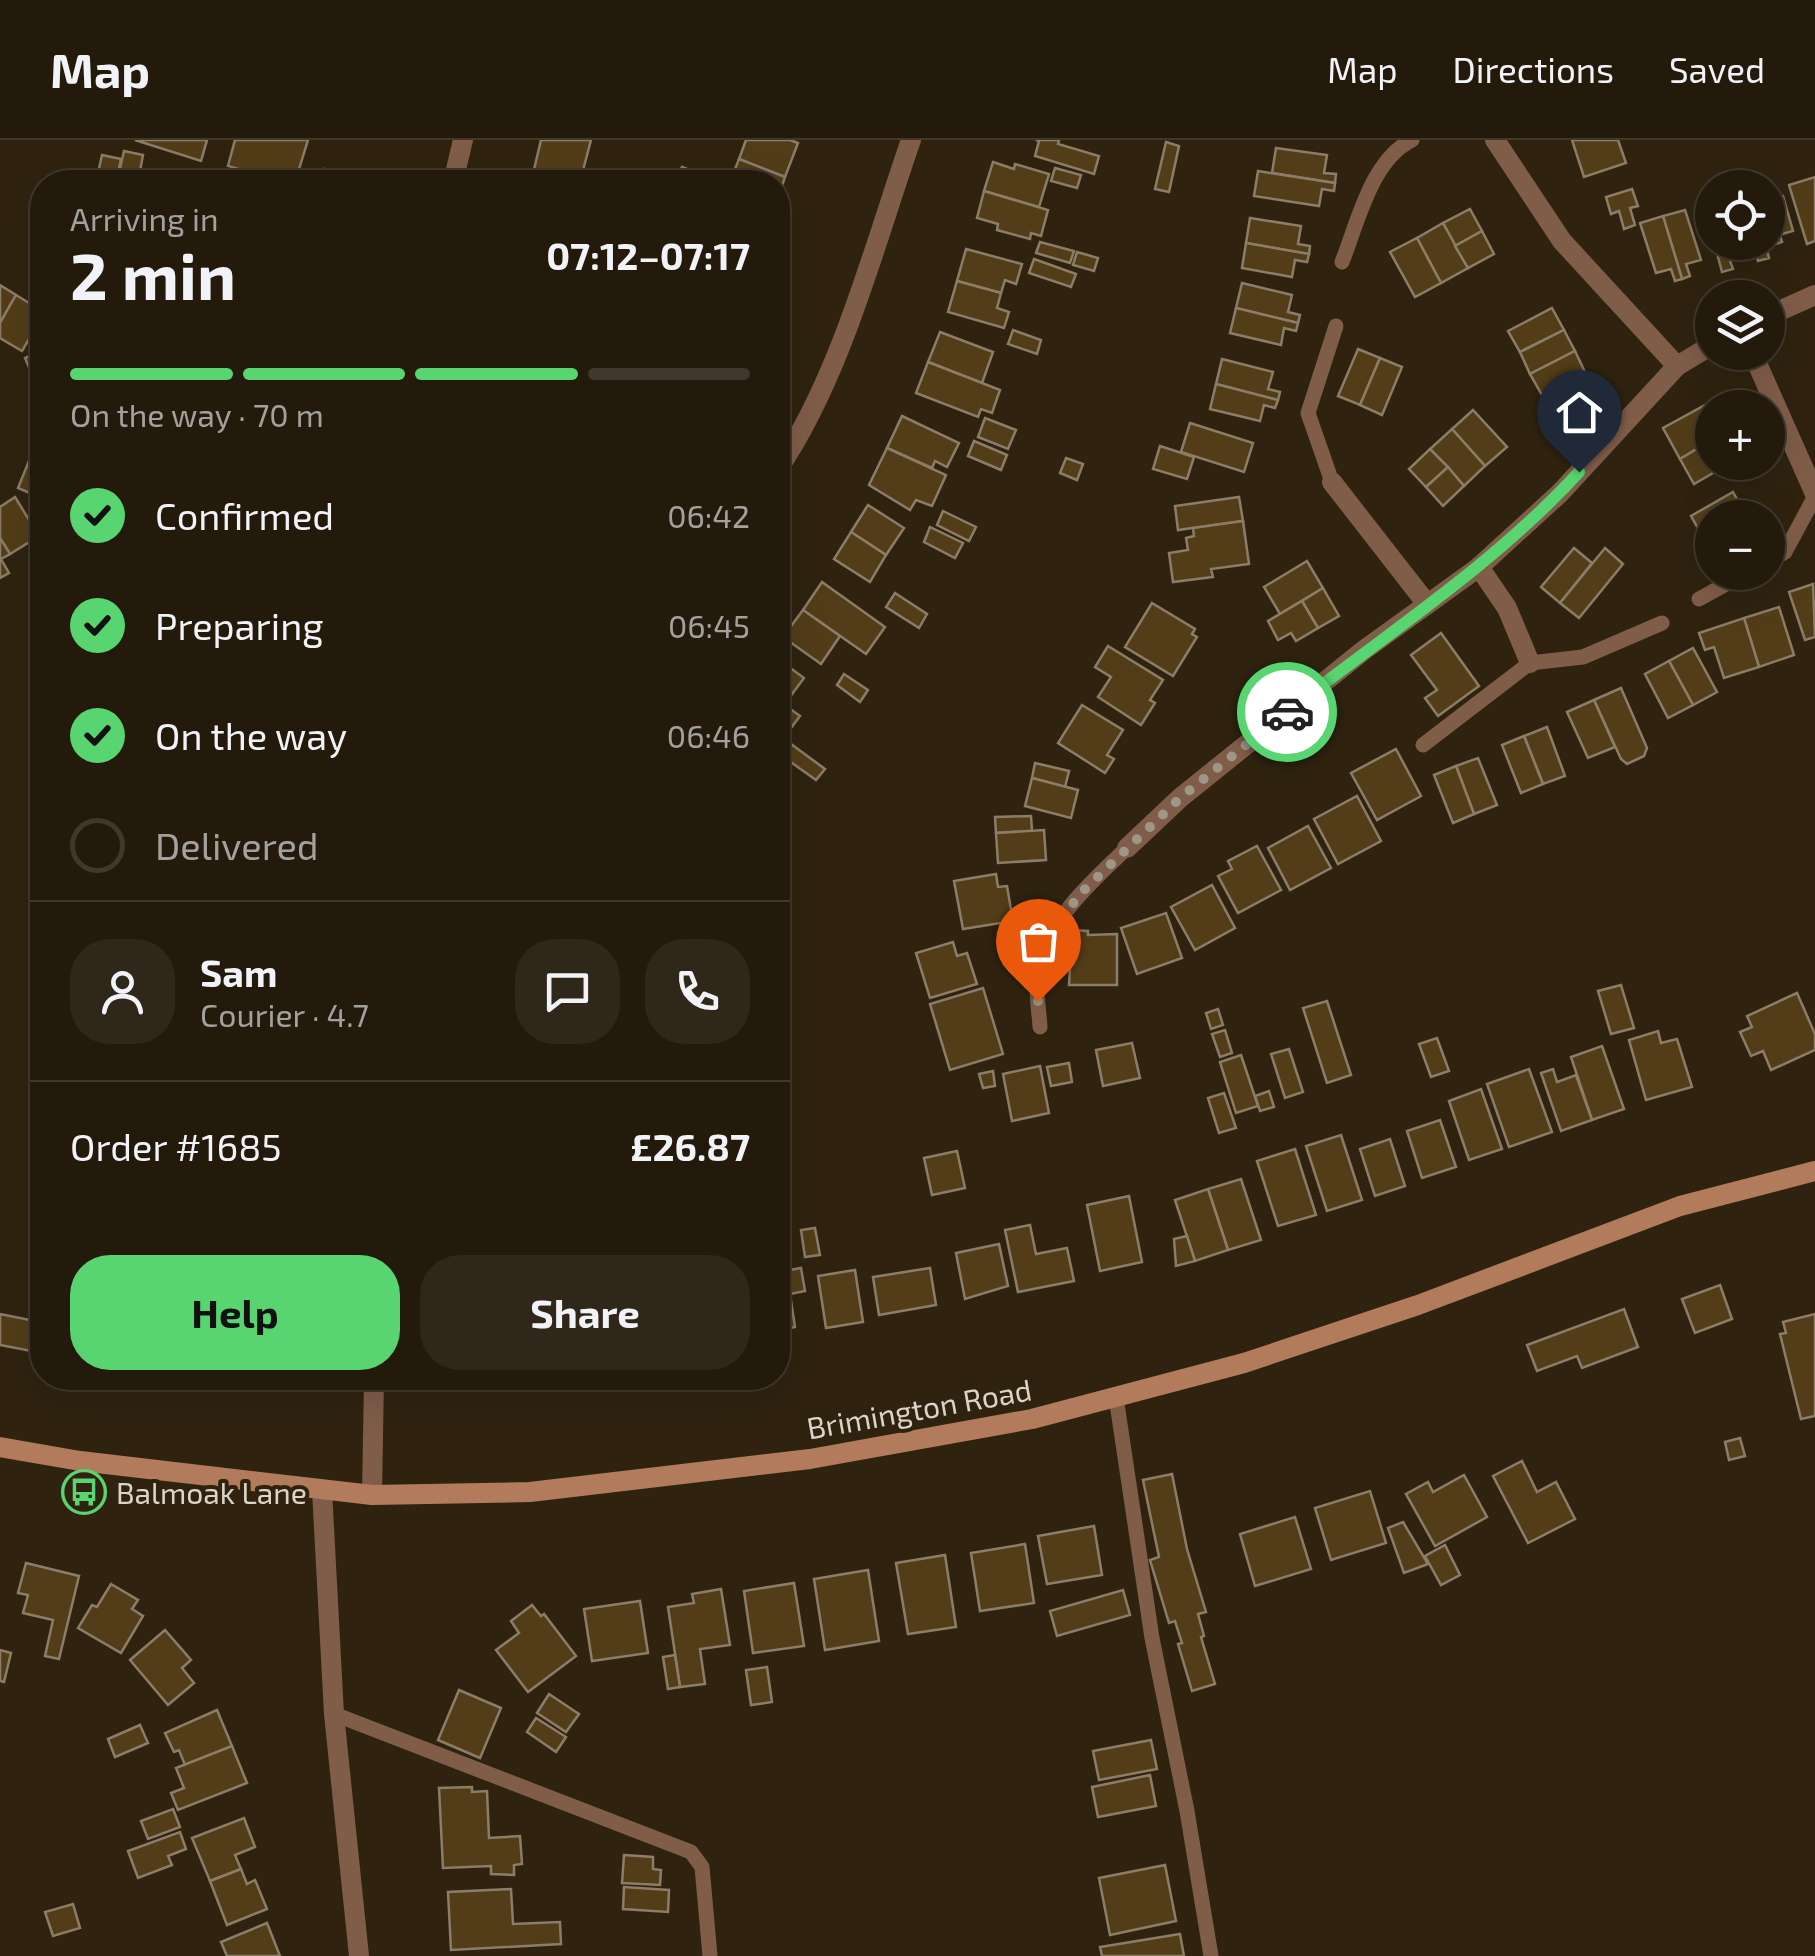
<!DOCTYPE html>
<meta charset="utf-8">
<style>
:root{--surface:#231a0c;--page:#2f271a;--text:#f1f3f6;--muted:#a3a19d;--line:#40382d;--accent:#58d570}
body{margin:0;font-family:"Exo 2",sans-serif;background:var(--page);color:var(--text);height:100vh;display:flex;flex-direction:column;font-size:38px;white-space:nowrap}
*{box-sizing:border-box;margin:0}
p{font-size:32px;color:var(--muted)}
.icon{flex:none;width:55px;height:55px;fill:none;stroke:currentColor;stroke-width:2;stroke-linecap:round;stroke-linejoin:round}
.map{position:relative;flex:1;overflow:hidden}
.side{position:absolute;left:30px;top:30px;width:760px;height:1220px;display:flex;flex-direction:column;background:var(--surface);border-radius:40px;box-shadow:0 10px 40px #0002,0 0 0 2px var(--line)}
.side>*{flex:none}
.buttons{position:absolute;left:1695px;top:30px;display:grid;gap:20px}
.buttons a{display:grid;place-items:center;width:90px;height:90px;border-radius:50%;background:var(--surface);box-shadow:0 10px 40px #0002,0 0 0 2px var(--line);font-size:50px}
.pin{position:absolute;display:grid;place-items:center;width:85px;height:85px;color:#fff;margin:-102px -42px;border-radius:50% 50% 50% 0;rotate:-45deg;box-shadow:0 0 10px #0007}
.pin .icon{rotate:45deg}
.courier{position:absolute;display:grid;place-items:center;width:100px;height:100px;margin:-50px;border:8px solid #58d570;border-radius:50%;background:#fff;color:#222;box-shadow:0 2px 12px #0007}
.head em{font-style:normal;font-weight:700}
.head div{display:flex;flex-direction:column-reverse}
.head{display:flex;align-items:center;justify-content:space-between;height:170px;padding:0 40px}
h1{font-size:65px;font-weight:700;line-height:75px}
.bar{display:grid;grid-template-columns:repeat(4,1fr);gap:15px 10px;align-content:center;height:120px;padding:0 40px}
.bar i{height:12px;border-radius:8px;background:var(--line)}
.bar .current{background:var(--accent)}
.bar p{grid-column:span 4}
.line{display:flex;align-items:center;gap:25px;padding:0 40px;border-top:2px solid var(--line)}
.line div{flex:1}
.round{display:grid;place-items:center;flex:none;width:105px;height:105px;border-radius:40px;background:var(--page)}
ol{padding:0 40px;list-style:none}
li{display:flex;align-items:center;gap:30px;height:110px}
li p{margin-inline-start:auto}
li .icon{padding:10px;border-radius:50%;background:var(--accent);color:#111;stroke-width:4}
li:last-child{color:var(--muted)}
li i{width:55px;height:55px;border:5px solid var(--line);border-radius:50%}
.primary-button{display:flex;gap:20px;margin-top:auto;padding:20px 40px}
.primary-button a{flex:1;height:115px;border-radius:40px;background:var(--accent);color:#111;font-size:40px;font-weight:700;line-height:115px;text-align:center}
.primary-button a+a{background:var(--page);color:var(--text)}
header{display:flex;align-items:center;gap:60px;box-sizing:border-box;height:140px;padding:0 50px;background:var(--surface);border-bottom:2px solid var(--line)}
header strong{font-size:48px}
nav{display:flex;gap:55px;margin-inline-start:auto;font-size:35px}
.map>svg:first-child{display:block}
.building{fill:#533d18;stroke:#8b7d67;stroke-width:2.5}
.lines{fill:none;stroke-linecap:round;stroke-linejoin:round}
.lane{stroke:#7f5d49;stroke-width:15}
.street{stroke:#7f5d49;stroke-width:20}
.secondary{stroke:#b27c5c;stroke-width:20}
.done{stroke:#9f9688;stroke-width:10;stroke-dasharray:0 18}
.route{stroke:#58d570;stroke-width:12}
.labels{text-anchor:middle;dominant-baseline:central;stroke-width:8;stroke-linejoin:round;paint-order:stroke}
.street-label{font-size:30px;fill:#dcd4c8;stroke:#2f2310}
.poi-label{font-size:30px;fill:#dcd4c8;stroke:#2f2310;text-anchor:start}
</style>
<header>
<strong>Map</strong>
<nav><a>Map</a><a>Directions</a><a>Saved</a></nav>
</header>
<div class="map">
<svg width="1815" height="1816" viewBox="0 0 1815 1816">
<rect width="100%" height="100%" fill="#2f2310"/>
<g class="building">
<polygon points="135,0 207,0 201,21"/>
<polygon points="235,0 308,0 295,42 284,42 228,26"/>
<polygon points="541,0 591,0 580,42 551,42 532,38"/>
<polygon points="746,0 790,0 798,3 785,37 739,19"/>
<polygon points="1036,0 1059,0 1058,4 1099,16 1094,34 1035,16 1039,1"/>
<polygon points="1572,0 1618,0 1626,23 1584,37"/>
<polygon points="1166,2 1179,6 1169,52 1155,49"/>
<polygon points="1276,8 1327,15 1324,33 1336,34 1335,43 1272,33"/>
<polygon points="124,11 143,15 138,42 117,42"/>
<polygon points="102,15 121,19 116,42 96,42"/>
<polygon points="739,19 785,37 778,58 778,42 730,42"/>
<polygon points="993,22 1014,29 1015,24 1049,34 1039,67 984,51"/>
<polygon points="682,27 714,40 713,42 676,42"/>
<polygon points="1055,28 1081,35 1077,48 1051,41"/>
<polygon points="324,29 370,42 320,42"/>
<polygon points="1258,31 1335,43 1334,51 1322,49 1319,66 1254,56"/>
<polygon points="1815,37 1815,101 1807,104 1789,45"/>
<polygon points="1632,49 1638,66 1630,68 1635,85 1624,89 1619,71 1611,74 1606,57"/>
<polygon points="984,51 1048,70 1041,96 1031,93 1030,99 997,90 998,84 977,78"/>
<polygon points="1768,54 1782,102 1766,107 1769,118 1758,121 1753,102 1768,102"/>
<polygon points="1783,56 1793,91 1779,95 1769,60"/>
<polygon points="1470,69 1482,91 1455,106 1443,83"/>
<polygon points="1685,70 1701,120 1686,124 1690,136 1682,139 1663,76"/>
<polygon points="1663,76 1682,139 1675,141 1671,129 1656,133 1640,83"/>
<polygon points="1250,78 1301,86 1298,104 1310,106 1309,114 1246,103"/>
<polygon points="1443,83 1468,128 1441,143 1417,98"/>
<polygon points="1482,91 1494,114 1468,128 1455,106"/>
<polygon points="1417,98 1441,143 1415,157 1390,112"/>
<polygon points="1040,102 1074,111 1070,123 1036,113"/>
<polygon points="1714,102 1742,102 1745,113 1729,118 1733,129 1722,132"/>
<polygon points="1246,103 1309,114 1307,122 1295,120 1292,137 1242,128"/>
<polygon points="966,109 1022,124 1016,144 1005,140 1001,153 957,141"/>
<polygon points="1077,112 1098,118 1094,131 1073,125"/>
<polygon points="1034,119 1076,134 1071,147 1029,133"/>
<polygon points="957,141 1001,153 997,168 1009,172 1004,188 948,172"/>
<polygon points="1242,143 1292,155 1288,172 1300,175 1298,183 1236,168"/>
<polygon points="0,145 16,155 0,183"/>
<polygon points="16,155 42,171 42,177 22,211 0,198 0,183"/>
<polygon points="1236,168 1298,183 1296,191 1284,188 1281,205 1230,193"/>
<polygon points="1552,168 1564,190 1520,212 1508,191"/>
<polygon points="1013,190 1041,200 1037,214 1008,204"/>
<polygon points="1564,190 1575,211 1530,234 1520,212"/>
<polygon points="940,192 993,212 982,243 928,222"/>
<polygon points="1358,209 1380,218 1360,265 1338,256"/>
<polygon points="42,211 42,248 38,249 25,218"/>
<polygon points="1575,211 1585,232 1542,255 1530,234"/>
<polygon points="1380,218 1402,227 1382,275 1360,265"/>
<polygon points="1222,219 1273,232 1268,249 1280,252 1278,260 1216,244"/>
<polygon points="928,222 1000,250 992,273 981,269 978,277 916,253"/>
<polygon points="1216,244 1278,260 1275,268 1264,265 1260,281 1210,269"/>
<polygon points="1707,264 1712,273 1712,300 1680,319 1663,288"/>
<polygon points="1473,270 1507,307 1485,326 1452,289"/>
<polygon points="902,276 959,303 947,327 935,321 932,328 887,308"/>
<polygon points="985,278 1016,290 1008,309 978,297"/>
<polygon points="1190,283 1253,303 1244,332 1181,312"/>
<polygon points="42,288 42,321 31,316"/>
<polygon points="1452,289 1485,326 1464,346 1430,309"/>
<polygon points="1712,300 1712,322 1732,322 1694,344 1680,319"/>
<polygon points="974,301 1007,315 1001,330 968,316"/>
<polygon points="1160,306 1194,317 1187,339 1153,329"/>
<polygon points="887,308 946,335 932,366 916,360 910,370 869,345"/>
<polygon points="1430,309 1448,327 1426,347 1409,329"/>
<polygon points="31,316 42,321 42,358 18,348"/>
<polygon points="1066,318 1083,324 1077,340 1060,333"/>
<polygon points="1448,327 1464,346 1443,366 1426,347"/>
<polygon points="1733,352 1746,375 1712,378 1712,394 1704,399 1691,376"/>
<polygon points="15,357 39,396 10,414 0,398 0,367"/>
<polygon points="1239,357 1243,381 1178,390 1175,366"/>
<polygon points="868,365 904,388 886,415 851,392"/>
<polygon points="943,371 976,387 969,401 937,385"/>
<polygon points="1243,381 1249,424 1211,429 1213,437 1173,442 1169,413 1188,410 1186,398 1194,396 1193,388"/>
<polygon points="930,387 963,403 955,418 924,402"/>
<polygon points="851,392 886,415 870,442 834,419"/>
<polygon points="0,398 10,414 1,419 9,433 0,438"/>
<polygon points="1574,408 1592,423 1560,463 1541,447"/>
<polygon points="1605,408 1623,424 1579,478 1560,463"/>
<polygon points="1307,421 1323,448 1280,474 1264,447"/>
<polygon points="822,442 885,487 866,514 803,470"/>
<polygon points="1813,444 1815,497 1805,500 1789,452"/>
<polygon points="1323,448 1339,476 1318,488 1302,461"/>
<polygon points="895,453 927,474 919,488 886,467"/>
<polygon points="1302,461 1318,488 1296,501 1291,493 1278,500 1268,481"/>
<polygon points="1152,463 1195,489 1192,494 1197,497 1173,536 1125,507"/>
<polygon points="1779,467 1794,515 1759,527 1744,478"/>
<polygon points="803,470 840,496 821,524 783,497"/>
<polygon points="1744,478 1759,527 1724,538 1714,507 1705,510 1699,493"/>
<polygon points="1441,493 1479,546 1438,576 1425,558 1437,550 1411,515"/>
<polygon points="1108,506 1163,540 1150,560 1155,563 1141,585 1098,557 1111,537 1095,527"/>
<polygon points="1693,508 1717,552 1693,565 1669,521"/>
<polygon points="778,519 804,538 784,565 778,560"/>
<polygon points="1669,521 1693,565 1668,578 1645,534"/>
<polygon points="844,534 868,550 860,562 837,545"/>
<polygon points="1621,548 1647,608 1644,616 1627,624 1621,619 1594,560"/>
<polygon points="778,560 800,576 782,600 778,596"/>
<polygon points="1594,560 1615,607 1588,618 1567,572"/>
<polygon points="1082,565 1123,590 1107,615 1114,619 1105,633 1058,603"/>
<polygon points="1547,587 1565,636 1543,644 1524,596"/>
<polygon points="1524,596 1543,644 1521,653 1502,605"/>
<polygon points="787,601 825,629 816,640 778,613"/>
<polygon points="1396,609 1421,656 1377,680 1351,633"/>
<polygon points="1478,618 1497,665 1474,674 1456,626"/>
<polygon points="1035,623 1069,631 1065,647 1032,638"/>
<polygon points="1456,626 1474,674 1453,683 1434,635"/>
<polygon points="1032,638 1078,650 1071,678 1025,666"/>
<polygon points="1357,656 1381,701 1338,724 1314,679"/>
<polygon points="1031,676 1032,691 996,693 995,677"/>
<polygon points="1308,686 1331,728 1290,750 1268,708"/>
<polygon points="1044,690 1046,720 998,723 996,693"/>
<polygon points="1257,706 1281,750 1238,773 1218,736 1232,729 1228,721"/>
<polygon points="996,734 998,747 1007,746 1013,781 963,789 954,741"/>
<polygon points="1212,745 1235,788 1195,810 1171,767"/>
<polygon points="1166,773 1182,818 1137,834 1121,788"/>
<polygon points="1072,790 1088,791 1088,795 1117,794 1117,845 1069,845"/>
<polygon points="953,802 957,816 967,813 977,844 930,858 916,813"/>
<polygon points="1621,845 1634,888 1611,894 1598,851"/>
<polygon points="983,848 1003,914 950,930 930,864"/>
<polygon points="1797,853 1815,894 1815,910 1771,930 1763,911 1751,916 1740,892 1752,887 1747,876"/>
<polygon points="1327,861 1351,935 1327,943 1303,868"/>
<polygon points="1218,869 1223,885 1211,889 1206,873"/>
<polygon points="1225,890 1232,913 1220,917 1212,894"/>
<polygon points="1658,891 1661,903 1677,899 1692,947 1646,960 1629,900"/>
<polygon points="1437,898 1449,931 1431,937 1419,904"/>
<polygon points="1132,903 1140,938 1103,946 1096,910"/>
<polygon points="1602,906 1624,969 1592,980 1571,917"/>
<polygon points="1289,909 1303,952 1285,958 1271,914"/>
<polygon points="1241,915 1258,966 1236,973 1220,922"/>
<polygon points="1069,923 1072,942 1051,946 1047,927"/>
<polygon points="1040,926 1049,973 1012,981 1003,934"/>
<polygon points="1529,929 1552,992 1509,1007 1487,944"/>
<polygon points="1553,929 1557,942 1576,935 1592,980 1561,991 1541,933"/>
<polygon points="993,931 995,946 983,948 979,934"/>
<polygon points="1481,949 1502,1009 1469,1020 1449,961"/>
<polygon points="1269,951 1274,967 1260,971 1255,956"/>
<polygon points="1224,953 1236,988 1219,993 1208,958"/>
<polygon points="1440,980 1456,1027 1422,1038 1407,991"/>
<polygon points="1341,995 1362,1060 1327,1071 1306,1006"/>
<polygon points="1390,999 1405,1046 1375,1056 1360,1009"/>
<polygon points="1295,1009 1316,1075 1278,1086 1257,1021"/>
<polygon points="957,1011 965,1048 932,1055 924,1018"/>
<polygon points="1241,1039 1261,1100 1228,1110 1208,1049"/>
<polygon points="1208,1049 1228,1110 1195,1121 1175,1060"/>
<polygon points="1129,1056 1142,1122 1100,1131 1087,1065"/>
<polygon points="1030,1085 1036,1114 1067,1108 1074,1141 1018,1152 1005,1090"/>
<polygon points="815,1088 820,1115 805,1117 801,1090"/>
<polygon points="1187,1096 1195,1121 1176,1126 1174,1099"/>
<polygon points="999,1104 1008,1146 965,1159 956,1113"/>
<polygon points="801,1128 805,1151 790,1154 795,1187 778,1190 778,1132"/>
<polygon points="930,1128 936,1165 879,1175 873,1137"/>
<polygon points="855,1130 863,1182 826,1188 818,1136"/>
<polygon points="1720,1145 1732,1179 1695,1193 1682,1159"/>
<polygon points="1624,1169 1638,1207 1582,1228 1577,1216 1537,1231 1527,1205"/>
<polygon points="37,1173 42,1174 42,1213 0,1205 0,1174 35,1181"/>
<polygon points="1815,1174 1815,1276 1801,1279 1780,1194 1786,1193 1783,1182"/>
<polygon points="193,1238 233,1238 221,1249 214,1243 207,1246"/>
<polygon points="1740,1298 1745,1316 1729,1320 1725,1302"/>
<polygon points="1522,1321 1537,1352 1556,1342 1575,1379 1528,1403 1493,1336"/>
<polygon points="1172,1334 1187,1409 1206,1472 1198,1474 1204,1496 1201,1497 1215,1544 1192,1551 1178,1504 1182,1503 1175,1481 1169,1483 1150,1420 1159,1417 1143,1340"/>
<polygon points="1464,1335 1487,1377 1435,1406 1406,1354 1428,1342 1433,1352"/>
<polygon points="1370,1351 1386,1403 1331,1420 1315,1368"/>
<polygon points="1295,1377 1311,1429 1255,1446 1240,1394"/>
<polygon points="1403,1382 1428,1424 1404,1433 1388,1388"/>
<polygon points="1094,1386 1102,1435 1047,1444 1038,1396"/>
<polygon points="1025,1404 1034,1463 980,1471 971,1413"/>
<polygon points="1445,1405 1460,1435 1441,1445 1425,1416"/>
<polygon points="945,1415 956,1487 908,1494 896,1423"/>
<polygon points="26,1423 79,1436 59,1519 45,1516 53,1480 23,1473 28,1455 18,1453"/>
<polygon points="868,1430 879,1501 825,1510 814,1439"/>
<polygon points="794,1443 804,1506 753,1513 744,1451"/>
<polygon points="111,1444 138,1460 132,1469 143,1476 121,1513 78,1488 92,1465 97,1467"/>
<polygon points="721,1449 730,1505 700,1509 705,1544 680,1547 668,1467 694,1463 692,1454"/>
<polygon points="1123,1450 1130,1475 1057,1496 1050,1471"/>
<polygon points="640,1461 648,1513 592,1521 584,1469"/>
<polygon points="532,1465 541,1476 544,1474 576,1516 528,1552 496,1510 519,1493 511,1481"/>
<polygon points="165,1490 191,1520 182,1528 194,1543 168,1565 130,1520"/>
<polygon points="0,1510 11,1513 4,1542 0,1541"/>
<polygon points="675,1515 680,1547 668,1549 663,1517"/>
<polygon points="767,1527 772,1562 751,1565 746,1530"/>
<polygon points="459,1550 501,1568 480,1618 438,1600"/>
<polygon points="549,1554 579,1574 566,1592 537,1573"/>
<polygon points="217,1570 232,1606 185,1625 179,1610 174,1612 165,1593"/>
<polygon points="536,1578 566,1597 556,1612 527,1592"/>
<polygon points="140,1585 148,1603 115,1617 108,1599"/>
<polygon points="1151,1600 1157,1629 1099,1640 1093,1611"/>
<polygon points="232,1606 247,1643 178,1670 171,1653 184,1648 176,1628"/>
<polygon points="1150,1635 1156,1666 1098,1677 1092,1647"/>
<polygon points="472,1647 472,1652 487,1651 489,1698 520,1696 522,1724 514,1725 514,1735 491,1734 491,1726 443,1728 439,1648"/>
<polygon points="173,1669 180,1687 148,1699 141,1681"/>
<polygon points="244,1678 255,1707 235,1715 241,1729 210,1741 192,1698"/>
<polygon points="180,1692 186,1709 168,1716 172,1725 138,1738 128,1711"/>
<polygon points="624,1715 653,1717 653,1729 661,1730 660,1745 622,1743"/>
<polygon points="1165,1725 1176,1781 1110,1795 1099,1738"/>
<polygon points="241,1729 247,1744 255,1740 267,1769 227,1785 210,1741"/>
<polygon points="624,1747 669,1750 668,1772 623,1769"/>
<polygon points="511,1749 513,1784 560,1782 561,1804 451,1810 448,1752"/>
<polygon points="73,1764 80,1788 53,1796 45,1772"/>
<polygon points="267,1783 280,1816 227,1816 221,1802"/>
<polygon points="1180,1794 1184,1816 1102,1816 1100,1807"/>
</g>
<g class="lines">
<g class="lane">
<path d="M1342 122C1358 82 1371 20 1412 0"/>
<polyline points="1332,342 1308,273 1336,186"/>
<polyline points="1768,422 1785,412 1815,356"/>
<polyline points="1699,459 1748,432"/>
<polyline points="1423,605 1530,523 1583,517 1662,483"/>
<path d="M1040 887C1039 870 1035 850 1038 833 1047 780 1090 743 1127 708"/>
<polyline points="1116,1257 1152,1498 1187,1671 1211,1816"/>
<polyline points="334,1574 691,1712 702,1727 710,1816"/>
</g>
<g class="street">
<polyline points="1495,0 1562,101 1677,226"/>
<polyline points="453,42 463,0"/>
<polyline points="1768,176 1815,155"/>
<polyline points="1752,212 1815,354"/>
<path d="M778 329C841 236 874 106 911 0"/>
<polyline points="1332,342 1427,464"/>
<polyline points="1479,427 1507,468 1530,523"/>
<polyline points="1127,708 1180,658 1364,510 1479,427 1560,353 1677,226 1712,205"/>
<polyline points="322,1350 334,1574 359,1816"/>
<polyline points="372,1355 374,1238"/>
</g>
<polyline class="secondary" points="0,1307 80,1321 372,1355 530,1352 810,1319 1032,1279 1244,1223 1418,1165 1680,1066 1815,1031"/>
</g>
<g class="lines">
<polyline class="done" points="1038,861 1037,834 1052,790 1082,752 1180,658 1287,572"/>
<path class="route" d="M1287 572C1386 494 1494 425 1579 332"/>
</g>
<defs>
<g id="bus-ring" transform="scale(2.25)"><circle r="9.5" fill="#2f2310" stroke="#58d570" stroke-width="1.5"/><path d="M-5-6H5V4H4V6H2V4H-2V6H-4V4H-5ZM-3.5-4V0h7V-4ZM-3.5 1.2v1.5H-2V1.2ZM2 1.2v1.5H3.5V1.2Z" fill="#58d570"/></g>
</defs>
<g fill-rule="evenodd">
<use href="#bus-ring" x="84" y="1352"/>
</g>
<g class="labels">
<g class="street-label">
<text transform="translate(919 1268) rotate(-10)">Brimington Road</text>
</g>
<g class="poi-label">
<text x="116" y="1352">Balmoak Lane</text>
</g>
</g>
</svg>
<div class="buttons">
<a><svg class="icon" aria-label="locate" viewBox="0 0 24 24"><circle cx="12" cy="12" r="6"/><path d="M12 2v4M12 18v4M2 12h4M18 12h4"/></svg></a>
<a><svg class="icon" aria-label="layers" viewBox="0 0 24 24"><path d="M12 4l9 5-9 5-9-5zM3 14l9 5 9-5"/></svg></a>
<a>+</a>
<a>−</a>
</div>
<div class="pin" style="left:1038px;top:861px;background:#ea580c"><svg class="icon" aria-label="bag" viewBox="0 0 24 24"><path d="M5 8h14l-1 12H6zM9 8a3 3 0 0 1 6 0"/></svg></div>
<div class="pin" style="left:1579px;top:332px;background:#1f2937"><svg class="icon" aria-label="home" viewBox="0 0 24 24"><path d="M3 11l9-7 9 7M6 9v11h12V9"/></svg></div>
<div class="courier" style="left:1287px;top:572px"><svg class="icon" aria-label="car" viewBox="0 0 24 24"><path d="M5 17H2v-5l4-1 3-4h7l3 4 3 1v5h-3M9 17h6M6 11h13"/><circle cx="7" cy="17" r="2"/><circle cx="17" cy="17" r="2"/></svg></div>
<section class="side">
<div class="head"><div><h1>2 min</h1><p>Arriving in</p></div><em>07:12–07:17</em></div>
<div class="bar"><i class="current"></i><i class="current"></i><i class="current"></i><i></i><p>On the way · 70 m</p></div>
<ol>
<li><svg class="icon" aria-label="check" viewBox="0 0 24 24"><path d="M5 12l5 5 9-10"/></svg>Confirmed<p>06:42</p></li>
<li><svg class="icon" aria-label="check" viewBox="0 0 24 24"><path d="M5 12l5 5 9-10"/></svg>Preparing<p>06:45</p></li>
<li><svg class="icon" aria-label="check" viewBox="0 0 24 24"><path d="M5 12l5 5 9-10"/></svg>On the way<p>06:46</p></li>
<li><i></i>Delivered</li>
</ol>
<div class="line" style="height:180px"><a class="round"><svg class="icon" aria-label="person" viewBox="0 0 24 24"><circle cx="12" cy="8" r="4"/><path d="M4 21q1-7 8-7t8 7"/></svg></a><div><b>Sam</b><p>Courier · 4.7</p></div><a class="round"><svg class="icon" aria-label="chat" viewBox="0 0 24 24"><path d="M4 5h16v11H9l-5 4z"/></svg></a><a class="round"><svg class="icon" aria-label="phone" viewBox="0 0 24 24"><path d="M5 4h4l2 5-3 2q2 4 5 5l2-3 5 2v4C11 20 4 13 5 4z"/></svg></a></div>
<div class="line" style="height:130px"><div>Order #1685</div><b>£26.87</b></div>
<div class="primary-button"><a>Help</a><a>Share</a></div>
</section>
</div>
